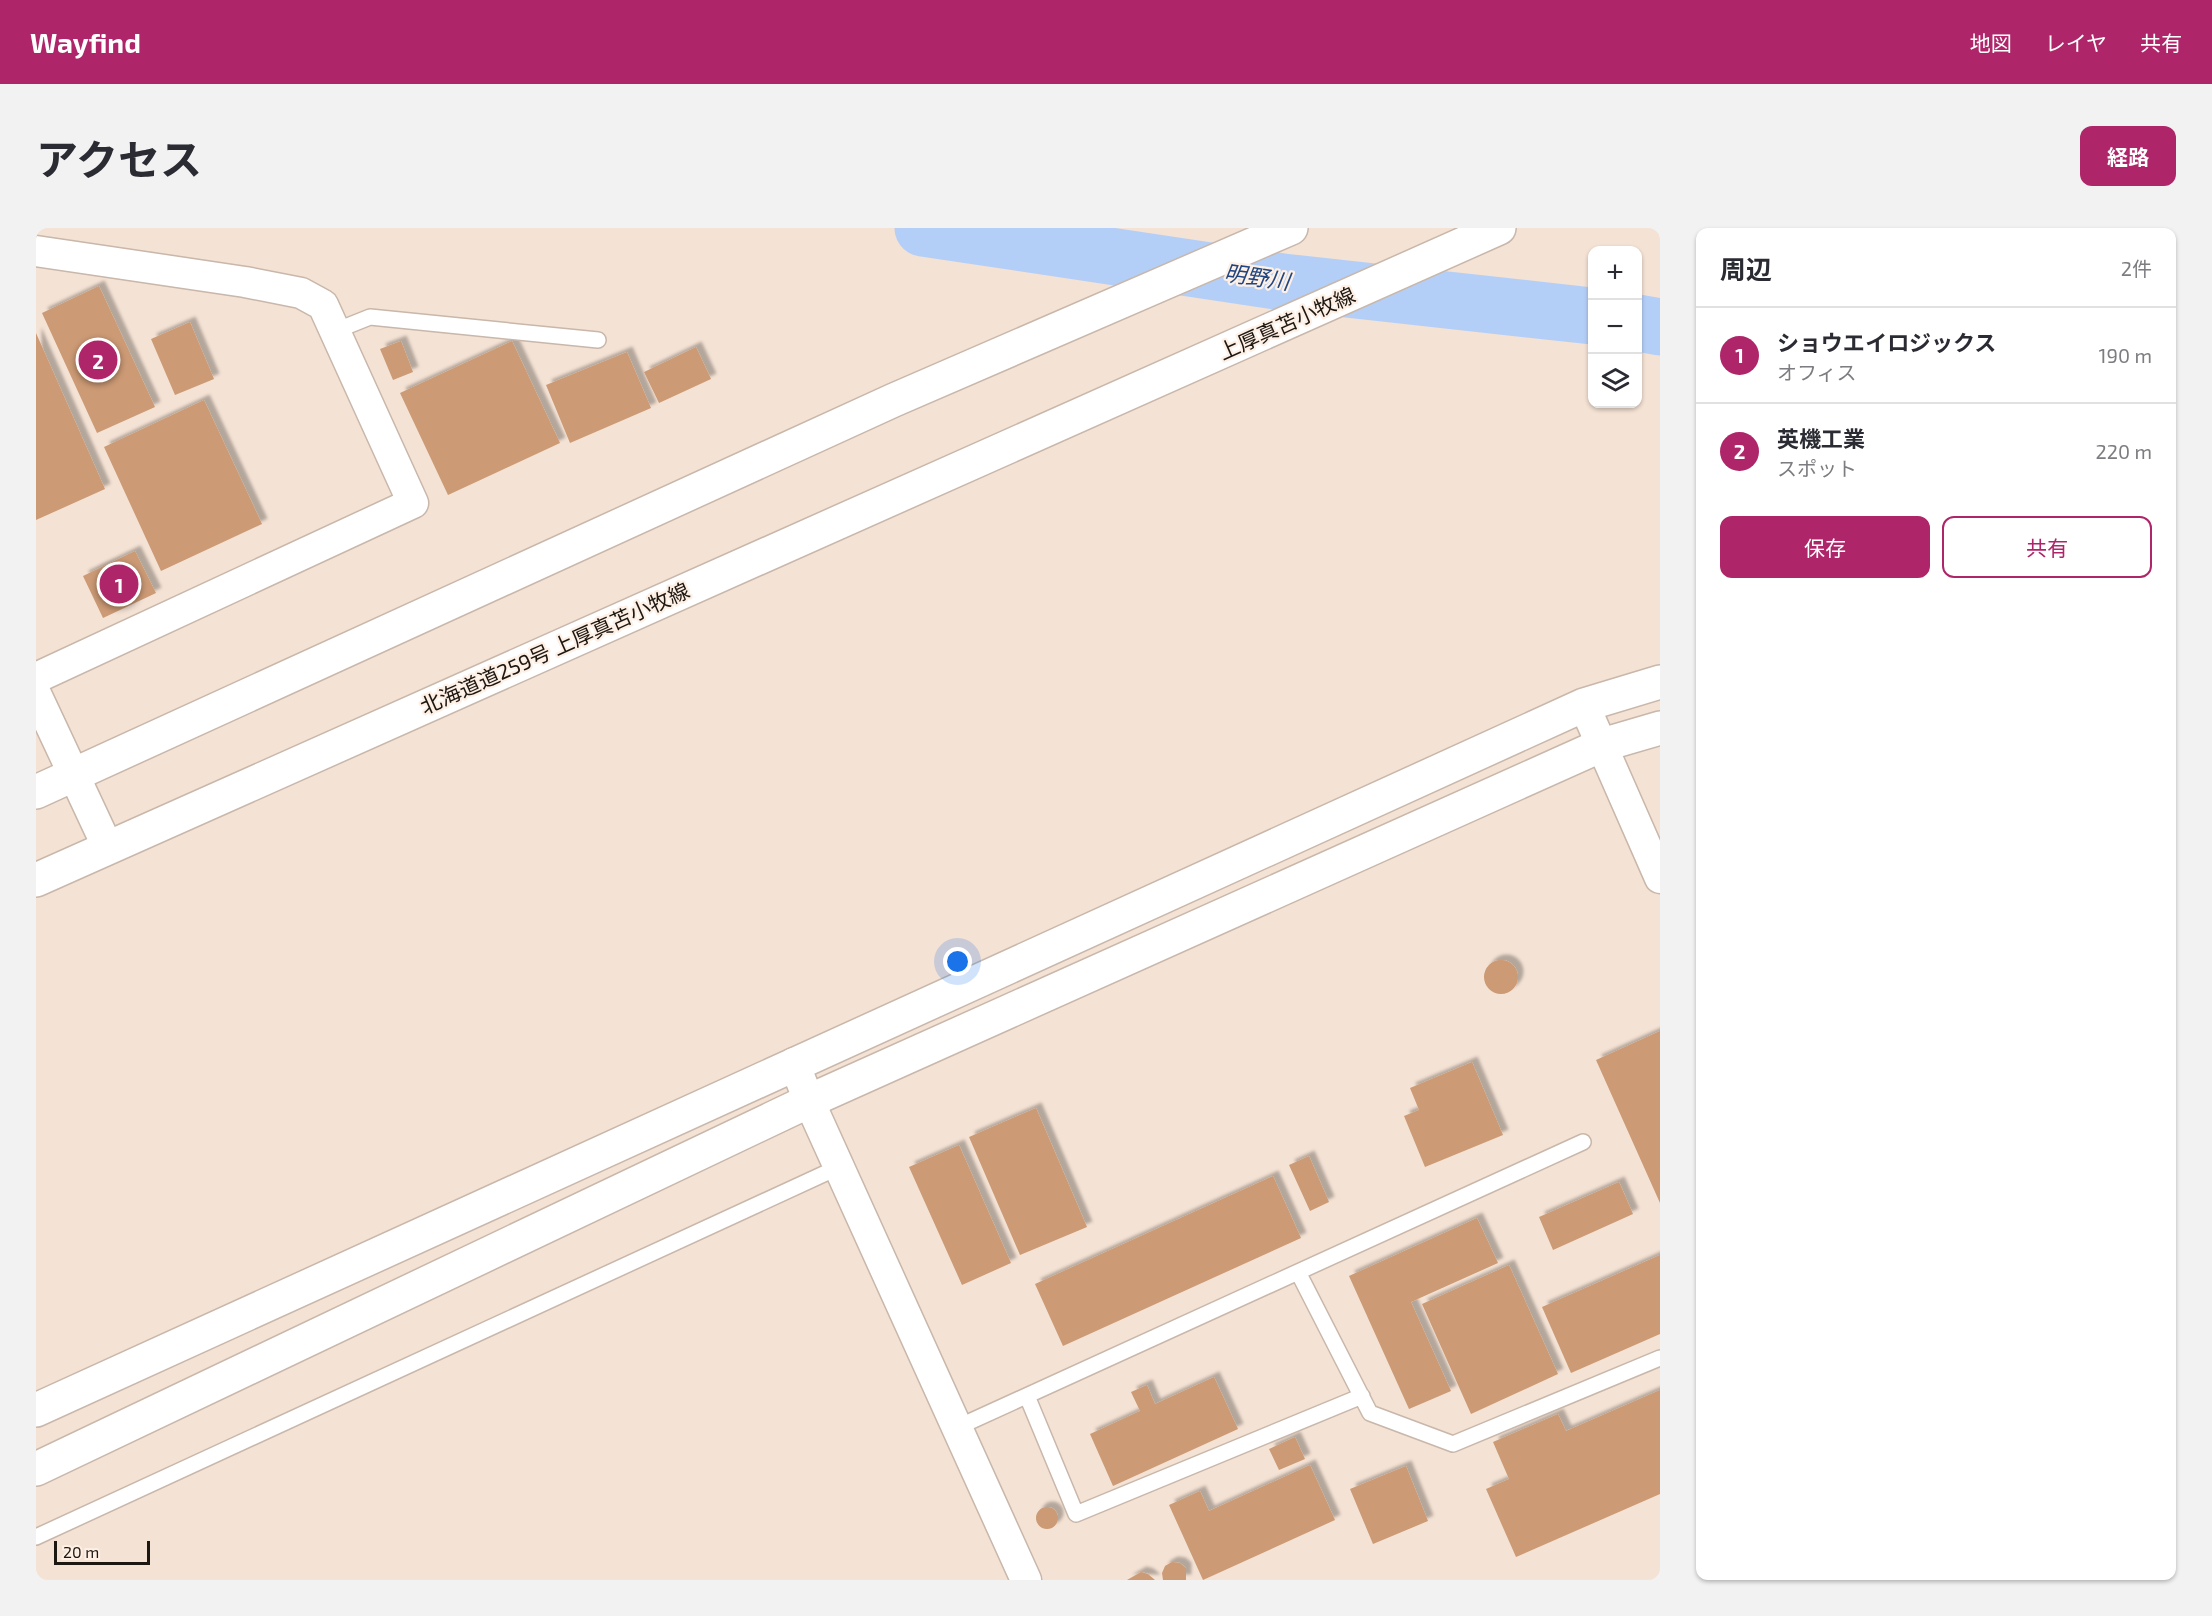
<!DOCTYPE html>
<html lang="ja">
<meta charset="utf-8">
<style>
body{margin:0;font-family:"Exo 2","Noto Sans JP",sans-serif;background:#f2f2f3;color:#2b2b33}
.controls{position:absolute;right:18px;top:18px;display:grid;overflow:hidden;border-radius:12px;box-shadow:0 2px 4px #0004}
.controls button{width:54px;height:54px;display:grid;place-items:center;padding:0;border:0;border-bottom:2px solid #e1e1e2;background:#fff;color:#2b2b33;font:30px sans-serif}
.scale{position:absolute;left:18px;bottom:15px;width:96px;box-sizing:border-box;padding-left:6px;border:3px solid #1d1712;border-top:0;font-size:16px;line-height:21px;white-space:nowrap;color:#1d1712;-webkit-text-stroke:4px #fef0e5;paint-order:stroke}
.you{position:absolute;left:922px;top:734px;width:21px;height:21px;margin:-15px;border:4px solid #fff;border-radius:50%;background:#1a73e8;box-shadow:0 0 0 9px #1a73e833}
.badge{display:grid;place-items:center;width:39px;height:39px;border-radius:50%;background:#ae2669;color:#fff;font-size:20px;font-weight:700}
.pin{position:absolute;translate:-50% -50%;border:3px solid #fff;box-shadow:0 2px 6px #0006}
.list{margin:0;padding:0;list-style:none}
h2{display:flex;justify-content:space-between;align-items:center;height:78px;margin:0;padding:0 24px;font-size:26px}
h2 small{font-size:20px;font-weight:400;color:#7c7c81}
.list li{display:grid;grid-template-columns:39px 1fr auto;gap:18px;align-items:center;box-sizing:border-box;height:96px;padding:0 24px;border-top:2px solid #e1e1e2}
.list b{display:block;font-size:22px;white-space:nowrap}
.list p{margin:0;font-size:20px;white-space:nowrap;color:#7c7c81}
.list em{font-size:20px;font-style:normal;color:#7c7c81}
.actions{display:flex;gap:12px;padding:18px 24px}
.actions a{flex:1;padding:14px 0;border:2px solid #ae2669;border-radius:12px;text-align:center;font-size:21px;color:#ae2669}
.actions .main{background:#ae2669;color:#fff}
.icon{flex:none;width:33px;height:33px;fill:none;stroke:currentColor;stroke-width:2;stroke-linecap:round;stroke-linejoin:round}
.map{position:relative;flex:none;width:1624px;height:1352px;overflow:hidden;border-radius:12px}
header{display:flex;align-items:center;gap:36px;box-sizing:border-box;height:84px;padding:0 30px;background:#ae2669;color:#fff}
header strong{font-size:28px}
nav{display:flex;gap:33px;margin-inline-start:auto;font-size:21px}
.intro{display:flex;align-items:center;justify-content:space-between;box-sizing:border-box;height:144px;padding:0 36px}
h1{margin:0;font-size:42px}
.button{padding:15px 27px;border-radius:12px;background:#ae2669;color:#fff;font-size:21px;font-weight:700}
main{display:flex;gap:36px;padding:0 36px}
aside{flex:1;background:#fff;border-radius:12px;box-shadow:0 2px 4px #0004}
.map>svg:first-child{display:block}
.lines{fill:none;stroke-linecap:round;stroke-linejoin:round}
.river{stroke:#b4cff7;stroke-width:57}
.building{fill:#cc9a74;filter:url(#shadow)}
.lane-casing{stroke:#c8b7aa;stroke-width:18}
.street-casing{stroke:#c8b7aa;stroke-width:33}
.secondary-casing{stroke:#c8b7aa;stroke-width:36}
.lane{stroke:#fff;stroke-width:15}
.street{stroke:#fff;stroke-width:30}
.secondary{stroke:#fff;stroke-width:33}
.labels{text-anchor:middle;stroke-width:4.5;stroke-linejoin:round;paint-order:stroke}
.street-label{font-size:21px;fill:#1d1712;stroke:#fef0e5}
.water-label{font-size:22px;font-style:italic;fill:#204681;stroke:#fef0e5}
</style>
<header>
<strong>Wayfind</strong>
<nav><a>地図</a><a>レイヤ</a><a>共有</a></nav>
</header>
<div class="intro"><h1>アクセス</h1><a class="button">経路</a></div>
<main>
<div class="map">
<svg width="1624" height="1352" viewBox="0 0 1624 1352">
<defs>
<filter id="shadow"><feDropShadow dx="5.5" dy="-5.5" stdDeviation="1.5" flood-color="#0004"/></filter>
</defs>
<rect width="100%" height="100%" fill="#f4e2d4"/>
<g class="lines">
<path class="river" d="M887 0 1247 54 1556 88
M1602 95 1624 99"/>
</g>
<path class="building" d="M63 58 119 179 61 205 6 85Z
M154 94 178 151 139 167 115 111Z
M0 105 69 261 0 292Z
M365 113 377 144 357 152 344 121Z
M476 113 524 215 412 267 364 165Z
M660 119 675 151 623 175 608 144Z
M591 124 615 180 534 215 510 157Z
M168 172 226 296 125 343 68 219Z
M99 323 120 365 67 390 47 348Z
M1448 749a17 17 0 1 1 34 0a17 17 0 1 1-34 0Z
M1624 803V975L1560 832Z
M1436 834 1467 907 1389 939 1368 888 1383 882 1374 860Z
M1000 880 1051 999 984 1027 933 909Z
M923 917 975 1035 926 1057 873 939Z
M1273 928 1293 974 1274 983 1253 937Z
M1237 948 1265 1010 1027 1118 999 1056Z
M1583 954 1597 986 1517 1022 1503 989Z
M1441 990 1462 1035 1375 1074 1415 1163 1373 1181 1313 1048Z
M1624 1027V1106L1535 1145 1506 1079Z
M1473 1037 1522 1146 1435 1186 1386 1076Z
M1178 1149 1202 1201 1077 1258 1054 1206 1104 1183 1095 1164 1111 1157 1119 1176Z
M1624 1162V1266L1480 1329 1450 1261 1473 1251 1457 1214 1522 1186 1530 1203Z
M1259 1209 1269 1231 1243 1242 1233 1221Z
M1274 1237 1299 1292 1167 1352 1133 1277 1164 1263 1173 1283Z
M1370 1238 1392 1293 1337 1316 1314 1261Z
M1000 1290a11 11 0 1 1 22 0a11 11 0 1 1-22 0Z
M1136 1334 1144 1335 1150 1340V1352H1127L1126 1345 1129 1338Z
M1105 1344 1112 1346 1119 1352H1091Z"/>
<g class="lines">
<g class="lane-casing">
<path id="lane" d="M299 103 334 89 562 112
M1262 1044 1334 1185 1417 1216 1624 1130
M991 1168 1040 1286 1326 1168
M920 1200 1547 914
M0 1309 805 938"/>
</g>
<g class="street-casing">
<path id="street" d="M0 23 209 54 265 65 287 77 377 275 0 450
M0 466 72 620
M1548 477 1624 650
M758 835 773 873 990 1352"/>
</g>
<g class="secondary-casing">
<path id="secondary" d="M0 564 858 172 1255 0
M0 652 1463 0
M0 1182 1548 477 1624 454
M0 1241 773 873 1566 517 1624 500"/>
</g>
<use href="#lane" class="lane"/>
<use href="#street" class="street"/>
<use href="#secondary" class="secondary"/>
</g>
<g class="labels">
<g class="street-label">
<text transform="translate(1251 96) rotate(-24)" y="7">上厚真苫小牧線</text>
<text transform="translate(519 421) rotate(-24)" y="7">北海道道259号 上厚真苫小牧線</text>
</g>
<g class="water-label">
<text transform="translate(1221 49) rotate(8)" y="8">明野川</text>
</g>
</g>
</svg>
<div class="controls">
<button>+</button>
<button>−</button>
<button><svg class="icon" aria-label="layers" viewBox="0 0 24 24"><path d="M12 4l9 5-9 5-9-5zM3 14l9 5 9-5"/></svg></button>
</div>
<div class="scale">20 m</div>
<div class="you"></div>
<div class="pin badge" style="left:83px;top:356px">1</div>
<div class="pin badge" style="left:62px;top:132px">2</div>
</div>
<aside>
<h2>周辺<small>2件</small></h2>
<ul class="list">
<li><span class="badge">1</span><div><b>ショウエイロジックス</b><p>オフィス</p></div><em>190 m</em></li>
<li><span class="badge">2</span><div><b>英機工業</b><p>スポット</p></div><em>220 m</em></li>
</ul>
<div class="actions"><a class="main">保存</a><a>共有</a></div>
</aside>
</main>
